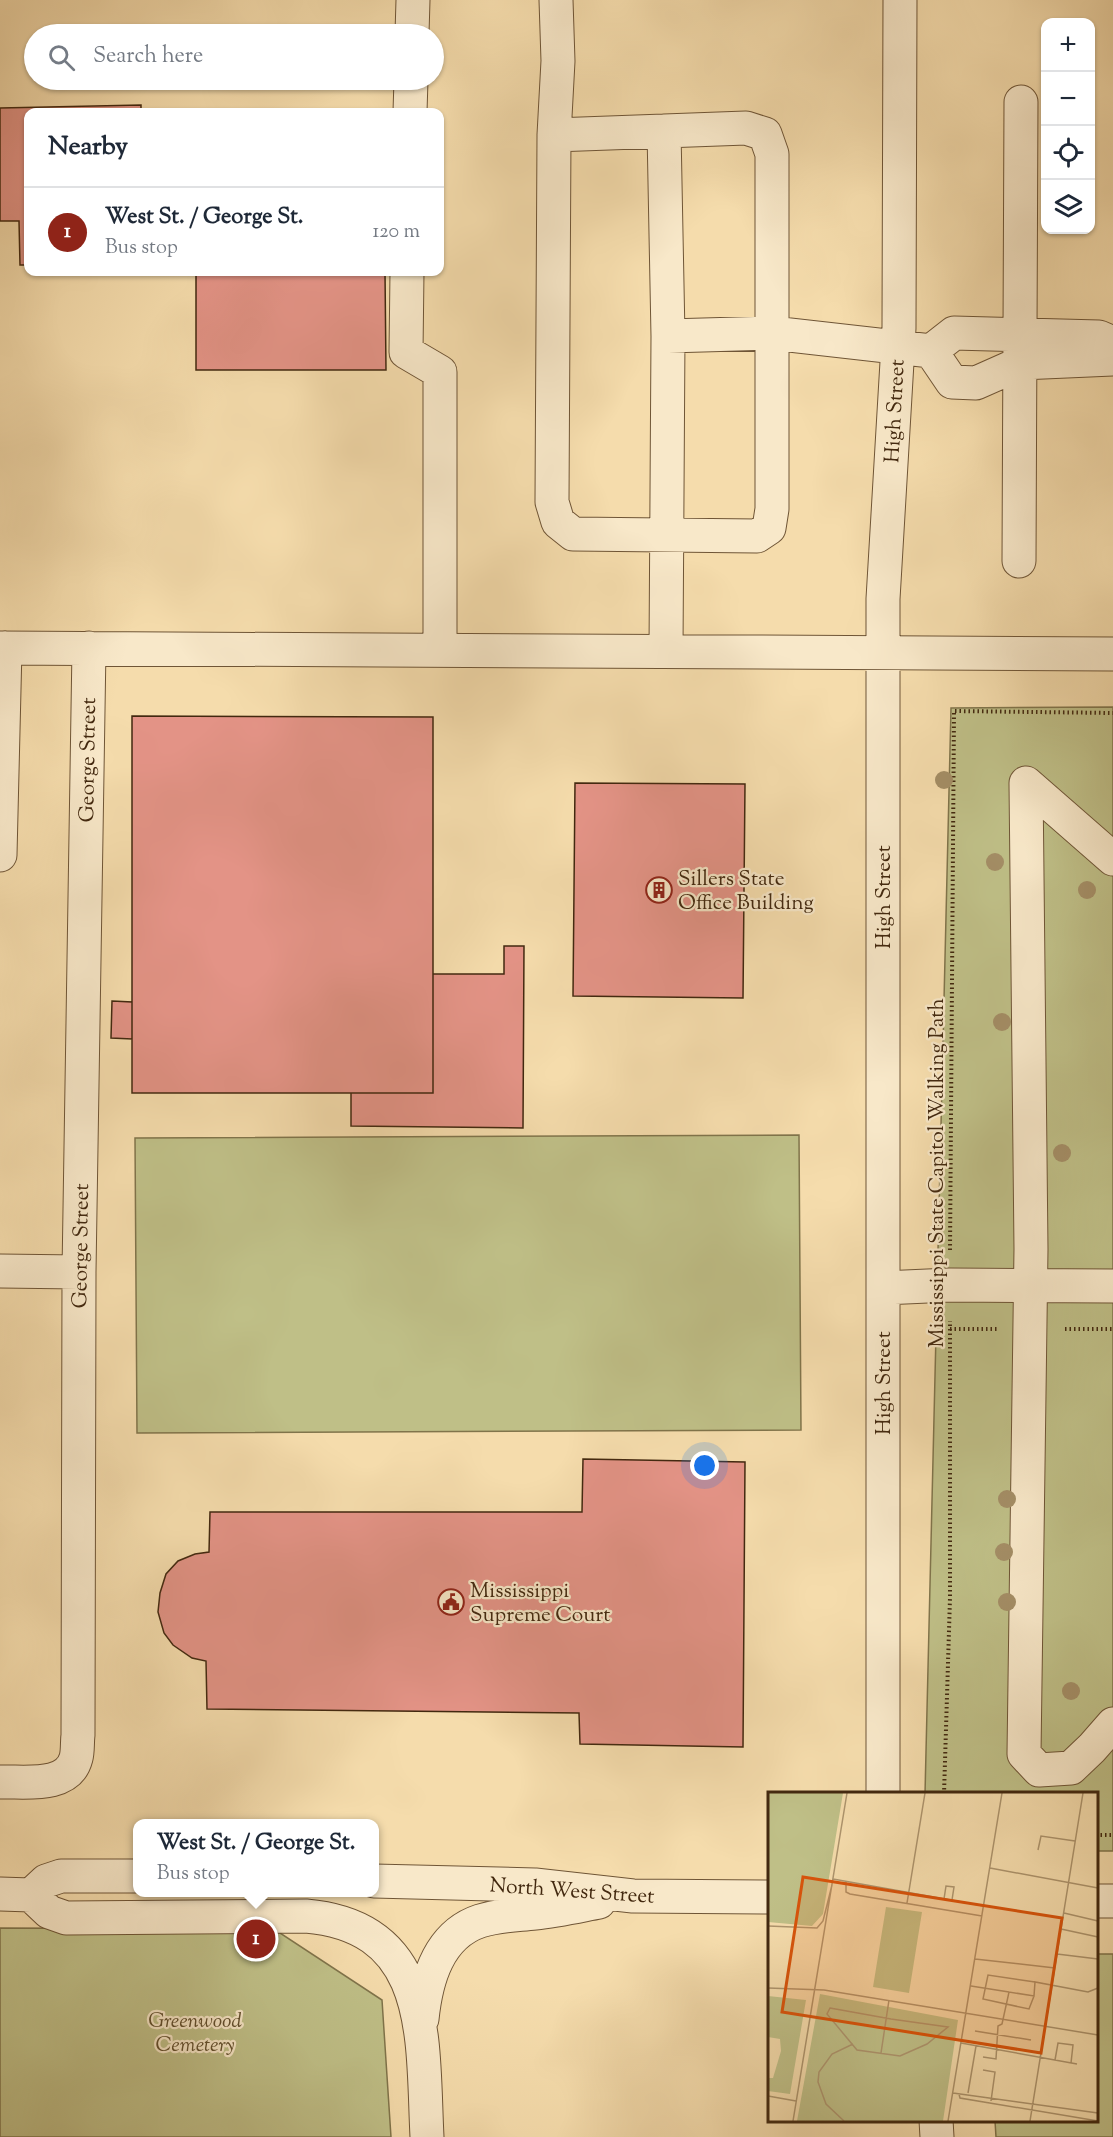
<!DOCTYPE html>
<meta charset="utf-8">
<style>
body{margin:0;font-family:"Sorts Mill Goudy",serif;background:#f2f2f3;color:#1f2937}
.controls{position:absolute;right:18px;top:18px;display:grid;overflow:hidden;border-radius:12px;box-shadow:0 2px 4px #0004}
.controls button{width:54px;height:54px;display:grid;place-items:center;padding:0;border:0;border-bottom:2px solid #e0e1e3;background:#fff;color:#1f2937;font:30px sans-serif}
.you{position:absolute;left:705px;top:1466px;width:21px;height:21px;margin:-15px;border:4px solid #fff;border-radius:50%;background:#1a73e8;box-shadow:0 0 0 9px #1a73e833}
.badge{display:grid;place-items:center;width:39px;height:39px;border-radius:50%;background:#8f2418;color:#fff;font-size:20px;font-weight:700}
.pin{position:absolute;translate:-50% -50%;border:3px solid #fff;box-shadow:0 2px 6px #0006}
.popup{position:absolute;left:133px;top:1819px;width:246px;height:78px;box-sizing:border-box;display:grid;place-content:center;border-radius:12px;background:#fff;filter:drop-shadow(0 2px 4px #0005);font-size:20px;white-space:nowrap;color:#747a83}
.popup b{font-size:22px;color:#1f2937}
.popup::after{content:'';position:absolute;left:50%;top:100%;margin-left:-12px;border:12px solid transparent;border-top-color:#fff}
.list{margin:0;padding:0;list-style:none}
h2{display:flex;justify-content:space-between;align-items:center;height:78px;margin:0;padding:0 24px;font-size:26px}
h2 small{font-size:20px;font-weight:400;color:#747a83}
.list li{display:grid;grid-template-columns:39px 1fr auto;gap:18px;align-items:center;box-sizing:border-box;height:90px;padding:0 24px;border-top:2px solid #e0e1e3}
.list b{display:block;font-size:22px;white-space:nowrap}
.list p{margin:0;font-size:20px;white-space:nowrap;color:#747a83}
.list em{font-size:20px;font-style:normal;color:#747a83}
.icon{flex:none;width:33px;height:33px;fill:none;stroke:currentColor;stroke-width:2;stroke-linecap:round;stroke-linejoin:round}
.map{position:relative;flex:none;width:1113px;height:2137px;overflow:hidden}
.search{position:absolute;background:#fff;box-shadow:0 2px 4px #0004;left:24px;top:24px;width:420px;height:66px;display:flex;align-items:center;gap:15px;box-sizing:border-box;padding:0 21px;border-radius:33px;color:#747a83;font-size:22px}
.panel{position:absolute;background:#fff;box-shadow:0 2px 4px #0004;left:24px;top:108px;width:420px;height:168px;border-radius:12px}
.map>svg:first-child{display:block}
.green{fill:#bfbf87;stroke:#80744b;stroke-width:1.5}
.building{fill:#e39386;stroke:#42280f;stroke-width:1.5}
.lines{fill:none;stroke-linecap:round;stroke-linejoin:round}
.minor-casing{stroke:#6f5536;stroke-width:35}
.path{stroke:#42280f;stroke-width:4;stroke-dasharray:1.5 3;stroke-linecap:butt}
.minor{stroke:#f8e8c9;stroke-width:33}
.tree{fill:#a48e66}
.labels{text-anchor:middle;stroke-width:4.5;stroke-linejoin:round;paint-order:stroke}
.street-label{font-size:21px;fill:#42280f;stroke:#f8e8c9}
.poi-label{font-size:21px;fill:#42280f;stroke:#f8e8c9;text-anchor:start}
.park-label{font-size:21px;font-style:italic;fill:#614e2d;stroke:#f8e8c9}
.inset-road{fill:none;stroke:#ad946d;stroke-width:1.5}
.view{fill:#d7540c;fill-opacity:0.15;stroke:#d7540c;stroke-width:3}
.inset-edge{fill:none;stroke:#42280f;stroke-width:3}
</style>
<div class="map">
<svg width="1113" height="2137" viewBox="0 0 1113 2137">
<rect width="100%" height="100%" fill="#f5dcac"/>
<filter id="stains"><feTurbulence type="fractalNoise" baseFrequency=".00333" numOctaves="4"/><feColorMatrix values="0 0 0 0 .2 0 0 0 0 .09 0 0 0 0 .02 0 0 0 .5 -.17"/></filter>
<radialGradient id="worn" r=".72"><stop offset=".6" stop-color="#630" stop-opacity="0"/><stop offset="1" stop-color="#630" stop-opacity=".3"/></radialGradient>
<path class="green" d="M1113 707V1851H1097L1096 1794H925L951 708Z
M799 1135 801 1430 137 1433 135 1138Z
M0 1928 274 1929 382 2000 391 2137H0Z
M1097 1954H1113V2137H996L995 2121 1096 2120Z"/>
<path class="building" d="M141 105V112H28V265H20L19 221H0V108Z
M196 272H385L386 370H196Z
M132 716 433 717V1093H132Z
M575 783 745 784 743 998 573 996Z
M504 946H524L523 1128 351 1126V1093H433V974H504Z
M112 1001 132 1002V1039L111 1038Z
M583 1459 745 1462 743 1747 580 1744 579 1713 207 1709 206 1661 192 1658 173 1645 164 1633 158 1612 160 1593 166 1574 178 1561 195 1554 209 1552 210 1512H582Z"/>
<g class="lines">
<g class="minor-casing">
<path id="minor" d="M556 0 558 61 554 135 664 131 668 336 772 333 931 351 954 333 1099 337 1113 343
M412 34 413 0
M410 112 411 80
M554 135 552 502 558 522 573 534 757 536 769 528 772 509V154L765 134 746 128 664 131
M407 272 406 352 440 372V650
M931 351 952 382 976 383 1021 363 1113 359
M1019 561 1021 102
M0 648 1113 654
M666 651 668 336
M0 855 5 648
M1113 859 1026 783 1031 1249 1024 1754 1039 1770 1071 1768 1092 1748 1113 1724
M0 1271 79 1272
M883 1288 950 1285 1113 1286
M0 1782C24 1781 68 1789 76 1758 78 1751 77 1742 78 1735L79 1272 89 648
M883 1794V599L899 328 900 0
M374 1881 535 1885 633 1896 770 1897
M0 1894 31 1895 49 1912 66 1918 306 1916C433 1927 422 2040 427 2137
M31 1895 46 1881 61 1876H138
M1096 1901H1113
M422 2019C426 1980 438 1935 480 1921 498 1915 516 1915 535 1913 556 1911 578 1906 599 1902
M936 2120 937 2137"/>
</g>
<path class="path" d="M950 1250 954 711 1113 713
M950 1329H997
M1065 1329H1113
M944 1794 950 1598V1321
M1096 1835H1113"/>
<use href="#minor" class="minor"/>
</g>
<g class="tree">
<circle cx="944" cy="780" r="9"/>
<circle cx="995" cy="862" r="9"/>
<circle cx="1087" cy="890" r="9"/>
<circle cx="1002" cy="1022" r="9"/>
<circle cx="1062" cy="1153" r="9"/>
<circle cx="1007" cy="1499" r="9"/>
<circle cx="1004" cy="1552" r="9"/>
<circle cx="1007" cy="1602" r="9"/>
<circle cx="1071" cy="1691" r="9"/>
</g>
<defs>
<g id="building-ring" transform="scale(1.35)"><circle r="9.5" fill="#f8e8c9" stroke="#8f2418" stroke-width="1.5"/><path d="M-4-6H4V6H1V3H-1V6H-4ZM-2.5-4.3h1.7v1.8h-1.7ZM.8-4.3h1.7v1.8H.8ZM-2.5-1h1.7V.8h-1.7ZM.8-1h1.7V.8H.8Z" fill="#8f2418"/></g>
<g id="civic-ring" transform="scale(1.35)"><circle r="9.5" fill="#f8e8c9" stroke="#8f2418" stroke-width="1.5"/><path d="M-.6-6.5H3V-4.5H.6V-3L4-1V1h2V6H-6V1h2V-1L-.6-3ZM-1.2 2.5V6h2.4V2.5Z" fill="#8f2418"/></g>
</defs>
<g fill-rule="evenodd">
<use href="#building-ring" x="659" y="890"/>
<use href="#civic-ring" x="451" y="1602"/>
</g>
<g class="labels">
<g class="street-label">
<text transform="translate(894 411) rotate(-87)" y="7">High Street</text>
<text transform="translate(87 760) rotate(-89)" y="7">George Street</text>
<text transform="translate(883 897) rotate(-90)" y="7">High Street</text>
<text transform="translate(936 1173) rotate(-90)" y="7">Mississippi State Capitol Walking Path</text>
<text transform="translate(80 1246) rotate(-89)" y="7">George Street</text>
<text transform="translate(883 1383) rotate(-90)" y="7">High Street</text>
<text transform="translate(572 1890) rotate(4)" y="7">North West Street</text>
</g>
<g class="poi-label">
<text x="678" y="885">Sillers State<tspan x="678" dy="24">Office Building</tspan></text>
<text x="470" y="1597">Mississippi<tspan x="470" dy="24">Supreme Court</tspan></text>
</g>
<g class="park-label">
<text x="195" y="2027">Greenwood<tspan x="195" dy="24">Cemetery</tspan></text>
</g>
</g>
<g transform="translate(768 1792)">
<rect width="330" height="330" fill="#f5dcac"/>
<path d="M0 1H75L55 122 44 134 0 130ZM118 115 154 120 141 201 105 195ZM52 202 190 228 175 329H29ZM0 204 38 208 22 302 0 299V286H5L13 259 12 247 0 245Z" fill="#bfbf87"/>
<path class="inset-road" d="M270 58 273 44 307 49M222 76 330 96M65 87 216 114M78 89V100L82 102 214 124M176 107 178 94 186 95 184 108M139 111 157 1M296 121 330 129M0 134 49 136 55 129 64 93M293 137 330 145M289 162 330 167M207 167 287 176M203 194 241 200M0 196 56 198 330 243M266 204 261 217 215 207 220 183 267 190M62 216 123 227 180 235 159 252 132 264 89 258 59 222ZM207 239 263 248M193 251 309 272M113 261 121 208M215 265 228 267 230 234 234 232 241 200 266 204 267 190 320 200 330 196M287 268 290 251 305 253 303 271M215 278 227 280 223 309M185 301 330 321M200 301 208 254M191 302 192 306 330 329M0 304 28 309M25 329 79 1M76 329 58 312 50 290 51 280 64 262 85 252M180 329 234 1M262 329 315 1"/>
<path class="view" d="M35 85 294 126 273 261 14 220Z"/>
<rect width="330" height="330" class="inset-edge"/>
</g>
<rect width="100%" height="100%" filter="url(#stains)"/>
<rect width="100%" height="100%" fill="url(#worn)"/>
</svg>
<div class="controls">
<button>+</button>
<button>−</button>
<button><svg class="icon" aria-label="locate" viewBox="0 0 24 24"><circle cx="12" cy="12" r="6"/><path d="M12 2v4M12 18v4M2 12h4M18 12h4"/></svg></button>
<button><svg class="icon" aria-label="layers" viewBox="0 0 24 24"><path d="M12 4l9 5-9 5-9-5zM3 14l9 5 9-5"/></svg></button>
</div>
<div class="you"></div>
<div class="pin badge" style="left:256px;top:1939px">1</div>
<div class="popup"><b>West St. / George St.</b>Bus stop</div>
<div class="search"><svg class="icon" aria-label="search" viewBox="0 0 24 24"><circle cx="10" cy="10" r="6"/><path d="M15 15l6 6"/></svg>Search here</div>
<section class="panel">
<h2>Nearby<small></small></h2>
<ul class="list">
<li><span class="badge">1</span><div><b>West St. / George St.</b><p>Bus stop</p></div><em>120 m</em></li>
</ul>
</section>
</div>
